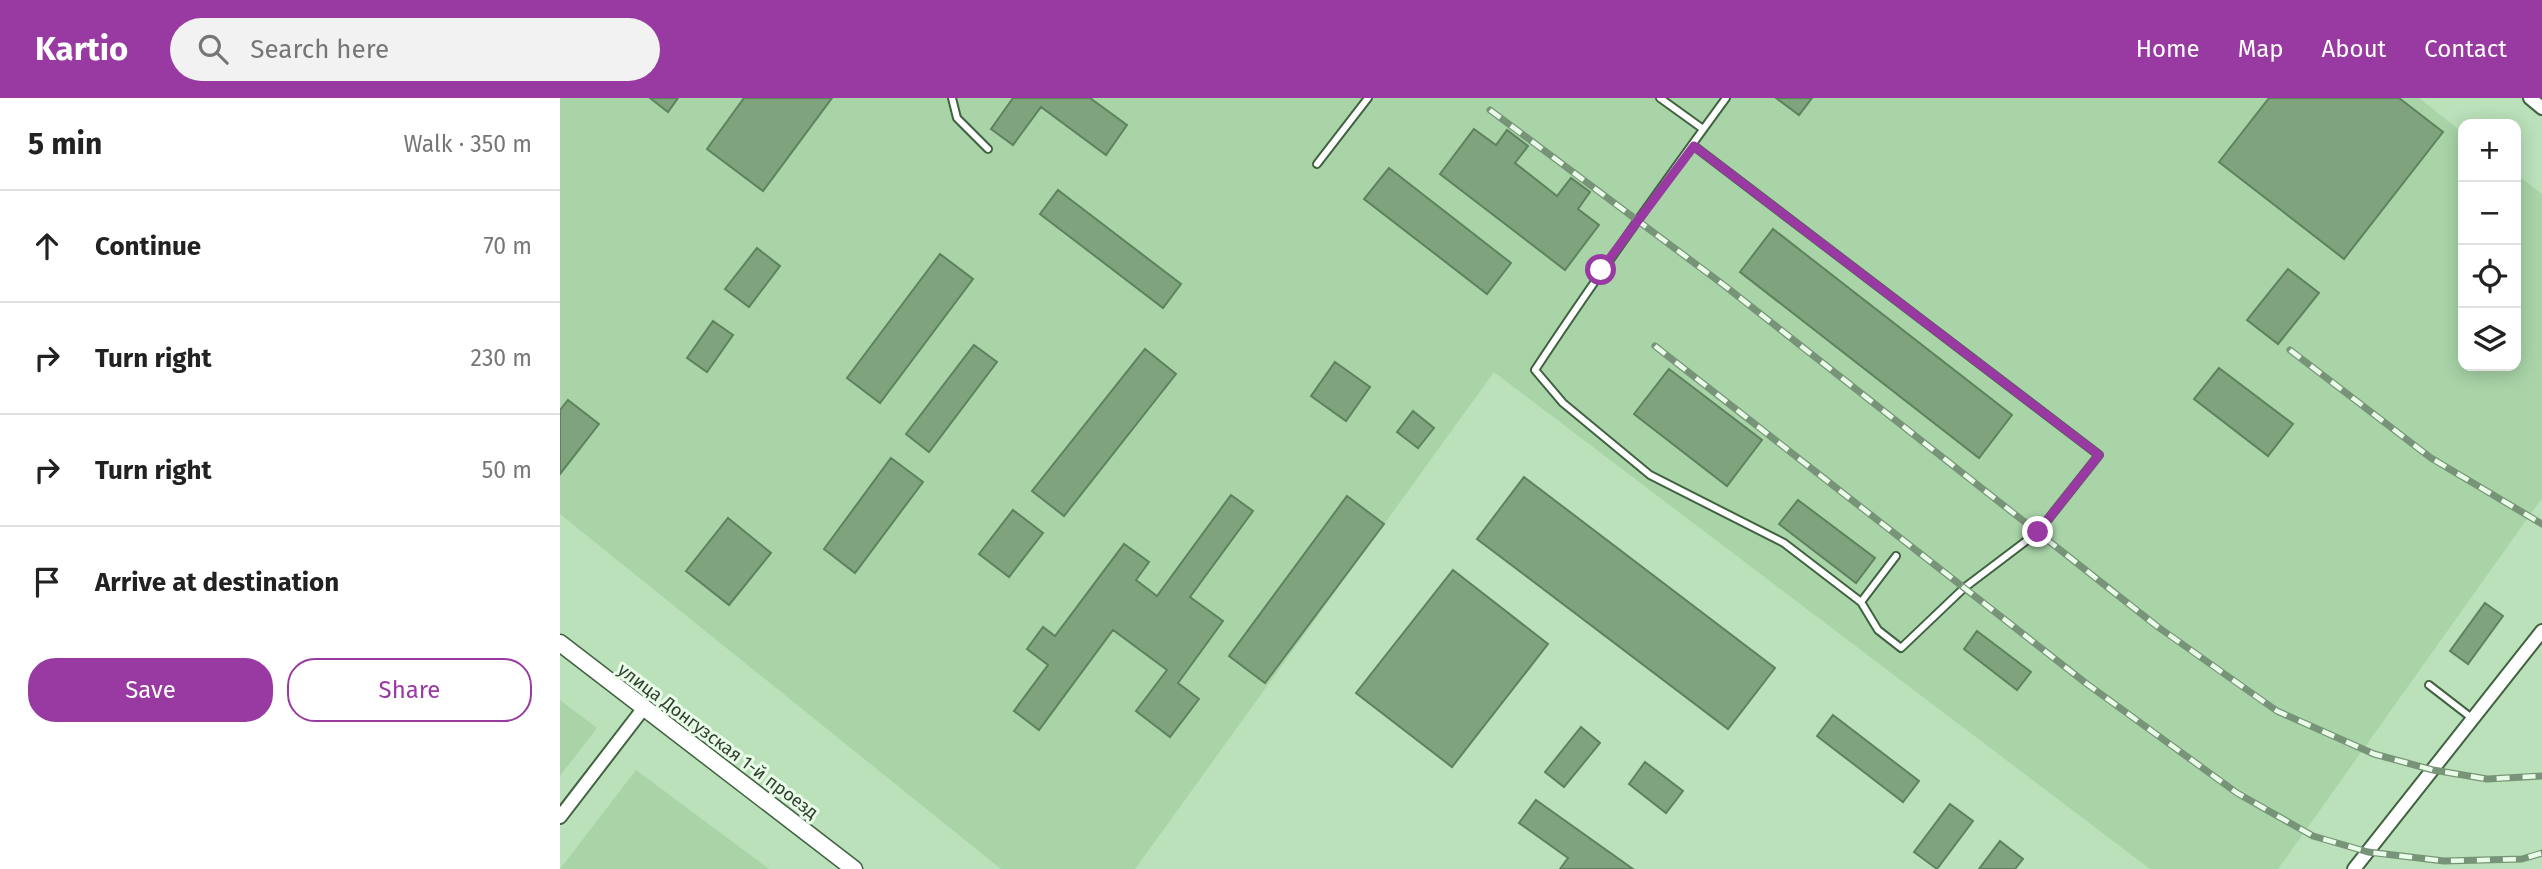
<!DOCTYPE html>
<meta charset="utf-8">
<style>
body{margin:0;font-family:"Fira Sans",sans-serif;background:#f2f2f2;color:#222}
.controls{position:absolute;right:21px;top:21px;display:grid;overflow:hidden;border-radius:14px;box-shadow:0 4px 18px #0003}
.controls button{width:63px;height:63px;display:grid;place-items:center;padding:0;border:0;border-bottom:2px solid #e0e0e0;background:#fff;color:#222;font:35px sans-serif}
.stop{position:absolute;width:21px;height:21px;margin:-16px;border:5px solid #993aa2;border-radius:50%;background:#fff}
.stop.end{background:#993aa2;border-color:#fff;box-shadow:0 2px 7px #0008}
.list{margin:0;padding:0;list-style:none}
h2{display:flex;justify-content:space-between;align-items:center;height:91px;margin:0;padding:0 28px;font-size:30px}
h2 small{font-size:23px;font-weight:400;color:#767676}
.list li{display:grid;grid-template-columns:46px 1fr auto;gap:21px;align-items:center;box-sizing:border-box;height:112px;padding:0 28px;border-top:2px solid #e0e0e0}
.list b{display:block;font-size:26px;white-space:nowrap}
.list em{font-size:23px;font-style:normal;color:#767676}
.actions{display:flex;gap:14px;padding:21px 28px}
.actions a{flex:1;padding:16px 0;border:2px solid #993aa2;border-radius:28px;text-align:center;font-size:24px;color:#993aa2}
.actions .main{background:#993aa2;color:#fff}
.icon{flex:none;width:38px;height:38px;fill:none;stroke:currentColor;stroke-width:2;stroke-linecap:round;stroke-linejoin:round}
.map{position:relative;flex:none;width:1982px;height:771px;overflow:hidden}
header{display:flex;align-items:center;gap:42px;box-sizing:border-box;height:98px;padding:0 35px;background:#993aa2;color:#fff}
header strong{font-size:33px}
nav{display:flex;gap:38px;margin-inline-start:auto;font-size:24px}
.search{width:490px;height:63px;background:#f2f2f2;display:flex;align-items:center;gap:18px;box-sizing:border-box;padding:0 24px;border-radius:38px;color:#767676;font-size:26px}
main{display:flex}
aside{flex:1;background:#fff}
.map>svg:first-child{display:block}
.built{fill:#a8d4a8}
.building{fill:#7ea37d;stroke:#5e825e;stroke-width:2}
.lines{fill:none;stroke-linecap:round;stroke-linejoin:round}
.service-casing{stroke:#406240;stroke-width:10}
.minor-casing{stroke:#406240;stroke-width:16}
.tertiary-casing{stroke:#406240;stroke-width:19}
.service{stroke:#fff;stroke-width:6}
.minor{stroke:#fff;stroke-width:12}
.tertiary{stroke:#fff;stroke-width:16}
.rail-casing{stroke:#789478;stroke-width:7}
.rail{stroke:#e9fce8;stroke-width:4.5;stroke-dasharray:13;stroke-linecap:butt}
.route{stroke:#993aa2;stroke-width:9}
.labels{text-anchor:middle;stroke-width:6;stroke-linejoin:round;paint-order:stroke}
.street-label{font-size:18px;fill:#314131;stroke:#e9fce8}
</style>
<header>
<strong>Kartio</strong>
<div class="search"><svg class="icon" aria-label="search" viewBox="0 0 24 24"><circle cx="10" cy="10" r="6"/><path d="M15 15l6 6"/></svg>Search here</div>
<nav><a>Home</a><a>Map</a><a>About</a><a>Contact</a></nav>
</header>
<main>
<aside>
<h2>5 min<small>Walk · 350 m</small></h2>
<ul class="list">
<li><svg class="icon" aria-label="ahead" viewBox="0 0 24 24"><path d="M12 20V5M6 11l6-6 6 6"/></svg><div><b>Continue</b></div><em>70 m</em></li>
<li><svg class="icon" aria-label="right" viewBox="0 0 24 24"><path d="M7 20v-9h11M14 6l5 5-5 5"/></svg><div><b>Turn right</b></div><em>230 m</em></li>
<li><svg class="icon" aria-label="right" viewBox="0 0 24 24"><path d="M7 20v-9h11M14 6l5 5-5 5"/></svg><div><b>Turn right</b></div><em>50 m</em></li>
<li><svg class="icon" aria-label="arrive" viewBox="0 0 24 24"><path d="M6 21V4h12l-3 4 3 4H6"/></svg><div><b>Arrive at destination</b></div></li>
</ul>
<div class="actions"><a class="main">Save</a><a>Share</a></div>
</aside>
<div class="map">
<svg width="1982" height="771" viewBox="0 0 1982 771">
<rect width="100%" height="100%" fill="#bae1b9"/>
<path class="built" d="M0 0H1859L1903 35V268H1956V76L1982 96V400L1718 771H1590L934 274 575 771H441L0 416Z
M0 602 37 630 0 678Z
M76 672 209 771H0Z"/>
<path class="building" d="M90 0H118L108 14Z
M184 0H272L203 93 147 51Z
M453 0H530L567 27 546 57 481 9 453 47 431 31Z
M1216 0H1252L1239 17Z
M1709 0H1839L1883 34 1784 161 1659 64Z
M914 31 936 47 947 32 968 48 955 65 997 98 1011 80 1030 94 1018 111 1039 127 1005 172 880 76Z
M829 70 951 165 927 196 804 101Z
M498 92 621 186 603 210 480 116Z
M1213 131 1452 317 1419 360 1180 174Z
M197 150 220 168 189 209 165 191Z
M380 156 413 181 320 305 287 280Z
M1728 171 1759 195 1718 246 1687 222Z
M153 223 173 237 147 274 127 260Z
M414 247 437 264 369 354 346 336Z
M585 251 616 276 504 418 472 393Z
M775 264 810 289 786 323 751 298Z
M1659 270 1733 326 1708 358 1634 301Z
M1109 271 1202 342 1167 388 1074 316Z
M8 302 39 326 0 376V312Z
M853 313 874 330 858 350 837 334Z
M331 360 363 384 295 475 264 451Z
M964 379 1215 570 1168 631 917 441Z
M671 397 693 413 630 499 663 523 618 585 639 601 610 639 576 613 607 572 553 532 479 632 454 613 488 567 467 551 483 529 495 538 564 446 589 464 576 482 597 498Z
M787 398 824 426 705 585 669 558Z
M1238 402 1315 460 1296 485 1219 426Z
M453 412 483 435 449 479 419 456Z
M168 420 211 455 169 507 126 473Z
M893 472 988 546 892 669 796 595Z
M1925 505 1943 518 1908 566 1890 553Z
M1417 533 1471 574 1457 592 1404 551Z
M1273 617 1359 683 1343 704 1257 638Z
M1021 629 1040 645 1004 689 985 674Z
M1085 664 1123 693 1106 715 1069 686Z
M976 702 1073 771H1000L1008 760 959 725Z
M1390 706 1413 723 1377 771 1354 754Z
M1440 743 1463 761 1455 771H1419Z"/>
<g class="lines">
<g class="service-casing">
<path id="service" d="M392 0 397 20 428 51
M1100 0 1143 31
M1166 0C1101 89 1036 179 975 272L1003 305 1090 377 1224 445 1301 504 1336 458
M1134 48 1539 357 1478 434 1404 490 1341 550 1318 532 1301 504
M757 66 808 0
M1869 587 1913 621"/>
</g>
<g class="minor-casing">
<path id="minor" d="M1970 0 1982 10
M0 719 83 611
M1794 771 1982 533"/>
</g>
<g class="tertiary-casing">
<path id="tertiary" d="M0 545 294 771"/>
</g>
<use href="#service" class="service"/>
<use href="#minor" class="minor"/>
<use href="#tertiary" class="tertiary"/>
<g class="rail-casing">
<path id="rail" d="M930 12 1165 188 1598 529 1717 613 1814 656 1873 672 1927 681 1982 678
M1095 248 1527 586 1677 695 1753 738 1808 754 1884 763 1962 761 1982 755
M1730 252 1871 360 1982 426"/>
</g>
<use href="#rail" class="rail"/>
</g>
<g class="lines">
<path class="route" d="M1041 172 1134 48 1539 357 1478 434"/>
</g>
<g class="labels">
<g class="street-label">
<text transform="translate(158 643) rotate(37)" y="6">улица Донгузская 1-й проезд</text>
</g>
</g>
</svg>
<div class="controls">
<button>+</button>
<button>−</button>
<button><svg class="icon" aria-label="locate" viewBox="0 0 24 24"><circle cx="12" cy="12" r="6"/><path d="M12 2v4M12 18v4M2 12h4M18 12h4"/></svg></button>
<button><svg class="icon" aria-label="layers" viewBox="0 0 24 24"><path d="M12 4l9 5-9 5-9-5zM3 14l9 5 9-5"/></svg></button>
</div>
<div class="stop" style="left:1041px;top:172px"></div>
<div class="stop end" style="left:1478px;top:434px"></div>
</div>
</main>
